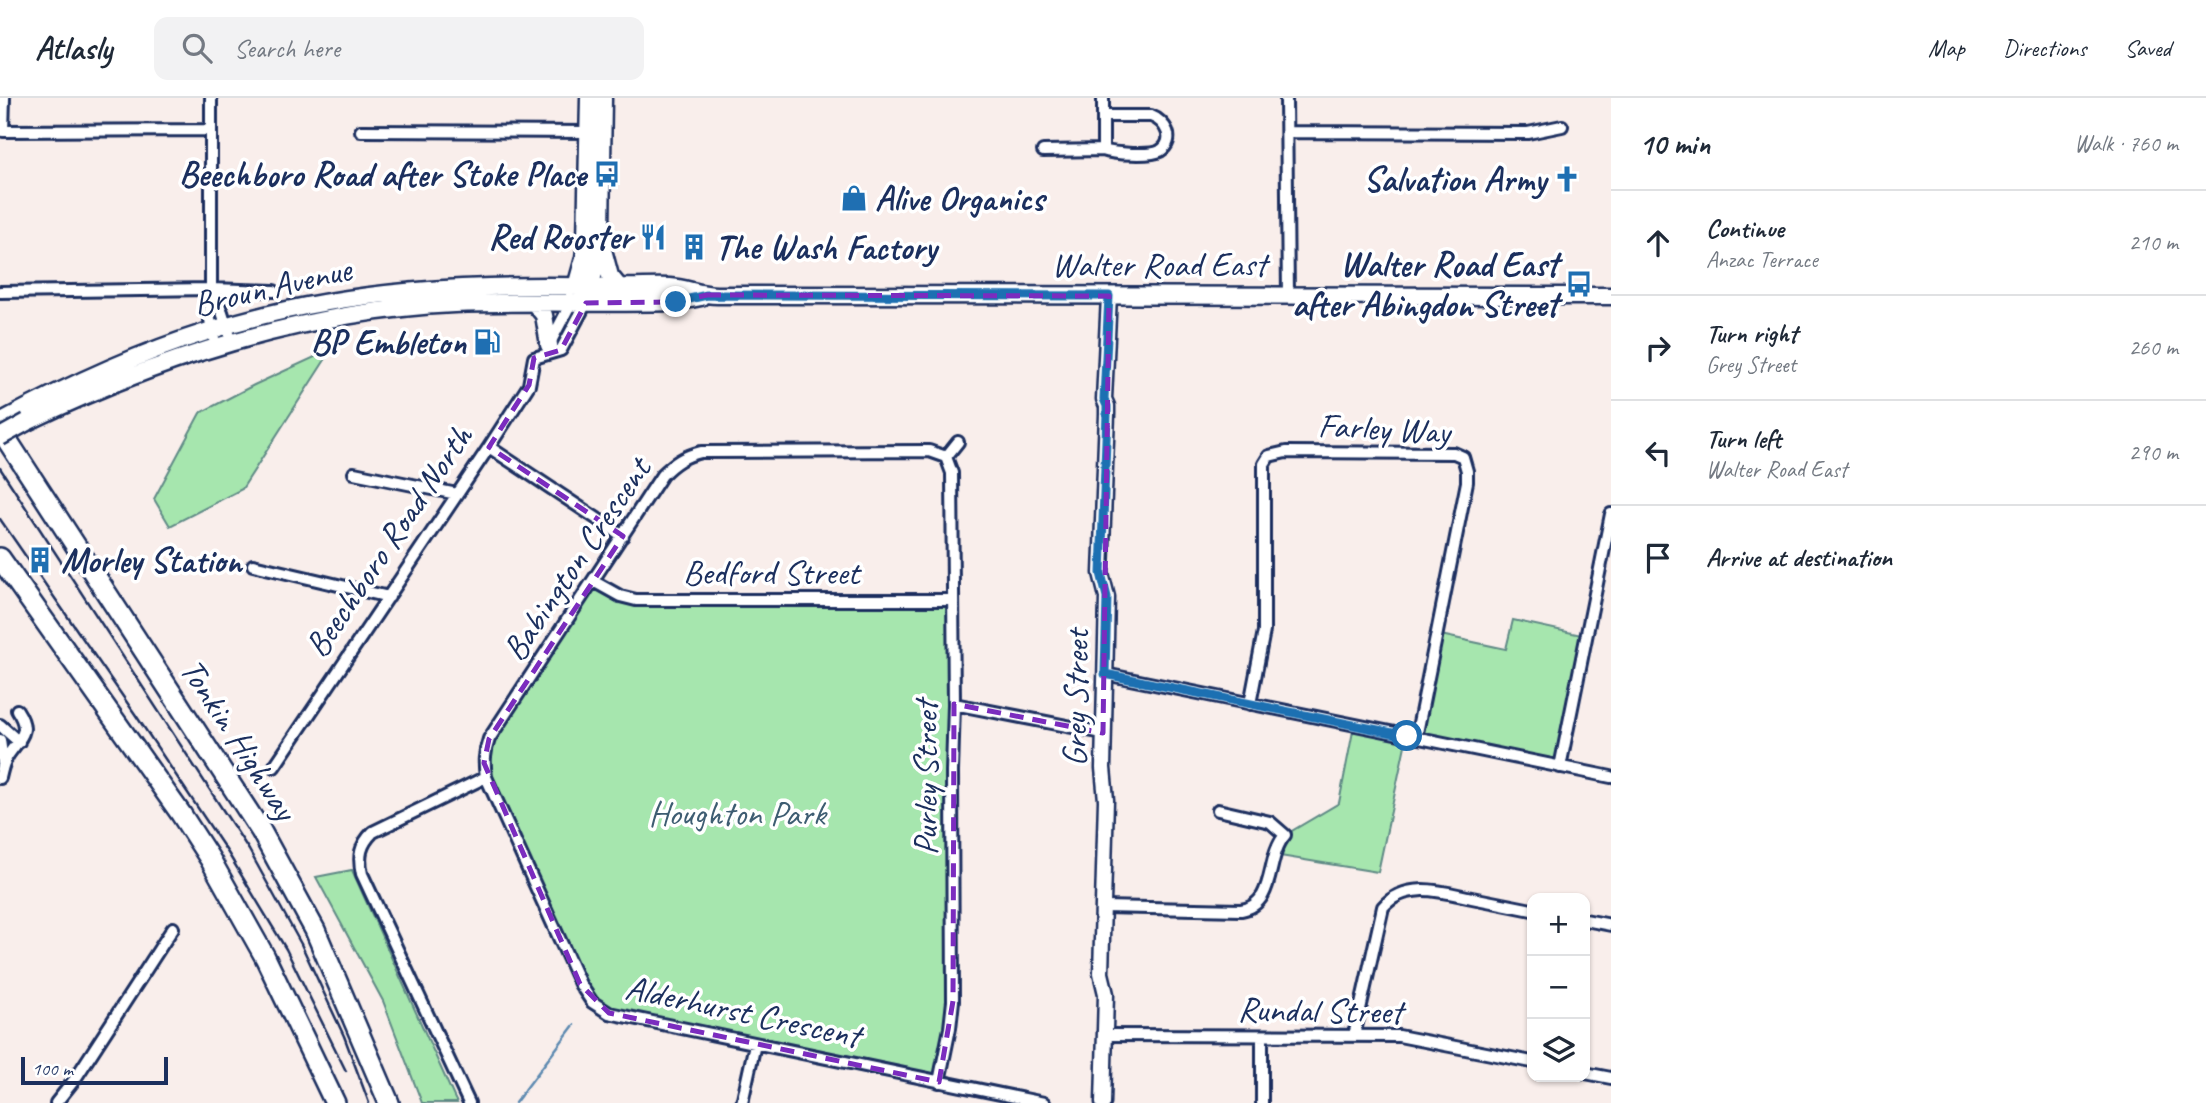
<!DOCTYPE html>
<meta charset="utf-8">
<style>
body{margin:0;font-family:Caveat,sans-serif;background:#f2f2f3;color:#1f2937}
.controls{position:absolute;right:21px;bottom:21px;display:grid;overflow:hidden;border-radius:14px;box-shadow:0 2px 5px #0004}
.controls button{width:63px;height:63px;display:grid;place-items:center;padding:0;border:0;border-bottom:2px solid #e0e1e3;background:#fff;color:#1f2937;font:35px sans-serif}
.scale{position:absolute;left:21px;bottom:18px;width:147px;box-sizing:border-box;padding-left:7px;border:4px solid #1b2f5e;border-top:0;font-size:19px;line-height:24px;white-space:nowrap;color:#1b2f5e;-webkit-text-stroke:5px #fff;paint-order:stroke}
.stop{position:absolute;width:21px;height:21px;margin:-16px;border:5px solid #1f6fb2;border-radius:50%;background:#fff}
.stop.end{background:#1f6fb2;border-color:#fff;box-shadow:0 2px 7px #0008}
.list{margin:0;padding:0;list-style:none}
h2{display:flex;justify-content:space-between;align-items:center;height:91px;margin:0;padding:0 28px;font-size:30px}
h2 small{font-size:23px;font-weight:400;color:#747a83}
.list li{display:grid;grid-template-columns:46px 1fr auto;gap:21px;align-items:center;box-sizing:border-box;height:105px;padding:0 28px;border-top:2px solid #e0e1e3}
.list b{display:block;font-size:26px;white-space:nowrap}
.list p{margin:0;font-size:23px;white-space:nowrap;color:#747a83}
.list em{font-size:23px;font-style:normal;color:#747a83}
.icon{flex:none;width:38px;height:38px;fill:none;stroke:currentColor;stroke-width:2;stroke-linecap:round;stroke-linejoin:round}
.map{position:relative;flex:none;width:1611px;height:1005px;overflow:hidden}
header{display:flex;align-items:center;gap:42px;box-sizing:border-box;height:98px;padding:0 35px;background:#fff;border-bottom:2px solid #e0e1e3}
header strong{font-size:33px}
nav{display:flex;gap:38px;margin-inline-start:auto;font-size:24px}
.search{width:490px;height:63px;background:#f2f2f3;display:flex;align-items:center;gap:18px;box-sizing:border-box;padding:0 24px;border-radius:14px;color:#747a83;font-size:26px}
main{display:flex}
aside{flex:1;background:#fff}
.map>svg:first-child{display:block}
.green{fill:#a6e6ae;stroke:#608a86;stroke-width:2}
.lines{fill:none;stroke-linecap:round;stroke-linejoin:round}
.stream{stroke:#5c89b0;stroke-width:2.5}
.street-casing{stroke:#1b2f5e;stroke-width:16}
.secondary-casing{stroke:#1b2f5e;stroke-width:19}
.primary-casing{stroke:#1b2f5e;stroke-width:21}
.highway-casing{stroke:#1b2f5e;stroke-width:24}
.street{stroke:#fff;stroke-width:10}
.secondary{stroke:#fff;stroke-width:14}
.primary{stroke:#fff;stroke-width:16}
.highway{stroke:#fff;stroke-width:19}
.rail{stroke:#1b2f5e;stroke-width:2.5}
.primary-bridge-casing{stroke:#1b2f5e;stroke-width:21;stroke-linecap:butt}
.primary-bridge{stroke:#fff;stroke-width:16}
.route{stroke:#1f6fb2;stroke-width:9}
.marked{fill:none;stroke:#7b2cbf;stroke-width:5;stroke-dasharray:14 9;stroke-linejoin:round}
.labels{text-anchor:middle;stroke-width:7;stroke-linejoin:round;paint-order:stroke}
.poi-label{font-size:35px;font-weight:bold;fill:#1b2f5e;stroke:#fff;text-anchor:end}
.street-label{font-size:35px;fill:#1b2f5e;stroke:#fff}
.park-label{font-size:35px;fill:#3e5d72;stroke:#fff}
</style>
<header>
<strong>Atlasly</strong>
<div class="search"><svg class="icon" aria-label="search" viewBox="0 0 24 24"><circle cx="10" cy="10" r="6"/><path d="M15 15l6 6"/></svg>Search here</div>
<nav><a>Map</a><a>Directions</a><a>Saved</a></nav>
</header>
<main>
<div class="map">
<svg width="1611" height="1005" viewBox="0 0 1611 1005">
<rect width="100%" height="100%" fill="#f9eeeb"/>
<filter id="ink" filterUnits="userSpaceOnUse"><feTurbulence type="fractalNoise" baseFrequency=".0143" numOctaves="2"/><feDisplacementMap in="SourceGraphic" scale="14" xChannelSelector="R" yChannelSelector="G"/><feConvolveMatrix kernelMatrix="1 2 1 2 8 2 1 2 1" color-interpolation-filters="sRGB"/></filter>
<g filter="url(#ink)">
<path class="green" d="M332 251 242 391 170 428 154 401 200 315 254 287Z
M593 483 621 498 952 502 953 903 939 984 609 915 592 904 484 665 485 652Z
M1513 522 1586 538 1560 669 1416 640 1436 536 1506 551Z
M1354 628 1407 638 1378 774 1274 757 1285 737 1339 705Z
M352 772 454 999 457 1005H422L383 903 316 779Z"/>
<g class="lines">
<path class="stream" d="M515 1005 574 927"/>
<g class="street-casing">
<path id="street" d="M4 0 3 33 211 32
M211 0V191L209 217 216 250
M1103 0V52C1113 56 1151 58 1160 53 1177 42 1165 23 1151 18H1103
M1286 0 1288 198
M361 33 592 34
M1288 34 1528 35 1562 28
M1043 53 1103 52
M0 194 211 191 274 193
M213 194 222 214 232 245
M549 247 571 205
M489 349 623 438
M946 359 958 344
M354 375 457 396
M253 467 389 499
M593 483 620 498 636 502H952
M1105 576 1611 679
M954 606 1103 635
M1250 606 1264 533V366L1269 358 1286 354 1454 355 1463 359 1467 373V384L1416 640
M0 627 19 644
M0 642 3 665
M274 669 489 349 529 287 534 260 561 252 586 205
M1560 669 1611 416
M0 680C2 671 4 661 11 653 23 637 30 632 17 612
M1103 809 1241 812C1277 806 1265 759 1285 737L1270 724 1218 712
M1585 822 1611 827
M1105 937 1399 938 1532 964
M1354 938 1383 809C1406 782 1443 794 1472 800 1492 804 1512 808 1532 812
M1262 939V1005
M1585 975 1611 980
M939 984 950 930 953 903 952 674 954 606 952 375 946 359 929 353 701 354C684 358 674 365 662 377L489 641C484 655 484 665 486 679L580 886 592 904 609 915C754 946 899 976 1044 1005
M56 1005 75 981 173 830
M469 1005 362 776C358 758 360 747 373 734L486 679
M742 1005 755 946"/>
</g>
<g class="secondary-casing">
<path id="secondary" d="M1103 1005 1106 896 1101 875 1106 702 1103 670 1107 499 1101 475 1107 316V308L1104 301 1109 198"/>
</g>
<g class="primary-casing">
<path id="primary" d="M602 148 610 178 620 190
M574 196 584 160 586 143 589 0
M588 196 595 171 601 132 603 0
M534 205 544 217 549 247
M0 324C67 288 136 256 209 233 340 190 480 185 617 189 635 190 653 188 670 189 686 190 701 197 717 197L1611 198
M27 324C160 260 306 213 454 206 528 203 602 206 676 204L701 199"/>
</g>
<g class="highway-casing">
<path id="highway" d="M0 331 261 733 315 832 389 1005
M0 460 181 716 210 761 265 859 335 1005"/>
</g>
<use href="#street" class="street"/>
<use href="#secondary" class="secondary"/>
<use href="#primary" class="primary"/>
<use href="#highway" class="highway"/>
<path class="rail" d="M0 370 249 752 301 846 344 938 369 1005
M0 421 135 616 228 755 286 851 346 973"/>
<g class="primary-bridge-casing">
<path id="primary-bridge" d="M0 339 27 324"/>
</g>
<use href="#primary-bridge" class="primary-bridge"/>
</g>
</g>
<g class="lines" filter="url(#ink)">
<path class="route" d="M676 204 707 197 1109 198 1104 301 1107 308V316L1101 475 1107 499 1105 576 1407 638"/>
</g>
<path class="marked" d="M707 197 1109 198 1103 635 954 606 953 903 939 984 609 915 580 886 484 665 489 641 623 438 489 349 529 287 534 260 561 252 586 205 676 204Z"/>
<defs>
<g id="bus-bare" transform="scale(2.1)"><path d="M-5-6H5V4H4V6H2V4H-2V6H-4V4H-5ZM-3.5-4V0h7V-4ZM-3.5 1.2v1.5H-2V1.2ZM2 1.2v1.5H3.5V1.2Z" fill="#1f6fb2" stroke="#fff" stroke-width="2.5" paint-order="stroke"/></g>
<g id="church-bare" transform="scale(2.1)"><path d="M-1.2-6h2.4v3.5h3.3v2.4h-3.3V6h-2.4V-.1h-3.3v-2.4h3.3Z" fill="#1f6fb2" stroke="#fff" stroke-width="2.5" paint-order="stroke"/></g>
<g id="shop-bare" transform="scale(2.1)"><path d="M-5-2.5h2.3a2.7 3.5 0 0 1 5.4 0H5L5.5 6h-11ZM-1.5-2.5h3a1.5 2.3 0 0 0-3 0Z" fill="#1f6fb2" stroke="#fff" stroke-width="2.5" paint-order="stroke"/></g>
<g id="restaurant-bare" transform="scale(2.1)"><path d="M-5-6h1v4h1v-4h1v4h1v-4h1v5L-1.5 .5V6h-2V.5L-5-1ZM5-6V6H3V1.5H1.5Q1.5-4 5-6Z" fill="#1f6fb2" stroke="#fff" stroke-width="2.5" paint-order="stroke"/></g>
<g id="building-bare" transform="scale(2.1)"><path d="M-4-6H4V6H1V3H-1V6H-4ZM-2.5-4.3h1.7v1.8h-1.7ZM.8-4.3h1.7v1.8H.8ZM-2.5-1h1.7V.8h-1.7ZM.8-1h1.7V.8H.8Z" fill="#1f6fb2" stroke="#fff" stroke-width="2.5" paint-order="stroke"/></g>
<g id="fuel-bare" transform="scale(2.1)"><path d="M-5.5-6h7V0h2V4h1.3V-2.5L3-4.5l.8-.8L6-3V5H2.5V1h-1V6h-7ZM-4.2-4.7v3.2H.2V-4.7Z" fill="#1f6fb2" stroke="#fff" stroke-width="2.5" paint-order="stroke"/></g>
</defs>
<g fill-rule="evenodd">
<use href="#bus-bare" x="607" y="76"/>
<use href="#church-bare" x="1567" y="81"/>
<use href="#shop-bare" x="854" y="100"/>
<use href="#restaurant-bare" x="653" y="139"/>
<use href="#building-bare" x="694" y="149"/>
<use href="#bus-bare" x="1579" y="186"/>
<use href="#fuel-bare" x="487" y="244"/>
<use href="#building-bare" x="40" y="462"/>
</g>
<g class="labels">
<g class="poi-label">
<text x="586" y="88">Beechboro Road after Stoke Place</text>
<text x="1546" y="93">Salvation Army</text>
<text x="875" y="112" text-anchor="start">Alive Organics</text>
<text x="632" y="151">Red Rooster</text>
<text x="715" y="161" text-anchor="start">The Wash Factory</text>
<text x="1558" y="178">Walter Road East<tspan x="1558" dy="40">after Abingdon Street</tspan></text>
<text x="466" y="256">BP Embleton</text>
<text x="61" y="474" text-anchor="start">Morley Station</text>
</g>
<g class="street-label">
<text x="1159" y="178">Walter Road East</text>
<text transform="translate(272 188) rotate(-13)" y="12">Broun Avenue</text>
<text transform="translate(1384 330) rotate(3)" y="12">Farley Way</text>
<text transform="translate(388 443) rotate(-56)" y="12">Beechboro Road North</text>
<text transform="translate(576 461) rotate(-56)" y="12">Babington Crescent</text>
<text x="771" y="486">Bedford Street</text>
<text transform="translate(1075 600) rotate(-89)" y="12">Grey Street</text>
<text transform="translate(239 641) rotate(57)" y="12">Tonkin Highway</text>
<text transform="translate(925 680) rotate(-90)" y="12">Purley Street</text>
<text transform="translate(1320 912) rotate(1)" y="12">Rundal Street</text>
<text transform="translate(743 913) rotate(12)" y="12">Alderhurst Crescent</text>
</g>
<g class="park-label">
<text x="737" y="727">Houghton Park</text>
</g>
</g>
</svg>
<div class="controls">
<button>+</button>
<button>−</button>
<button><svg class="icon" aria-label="layers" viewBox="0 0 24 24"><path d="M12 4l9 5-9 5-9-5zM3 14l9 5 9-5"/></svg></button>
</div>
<div class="scale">100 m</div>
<div class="stop" style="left:1407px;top:638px"></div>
<div class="stop end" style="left:676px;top:204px"></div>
</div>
<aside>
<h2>10 min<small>Walk · 760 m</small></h2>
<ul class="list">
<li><svg class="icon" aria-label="ahead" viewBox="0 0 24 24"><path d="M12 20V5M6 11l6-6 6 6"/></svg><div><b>Continue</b><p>Anzac Terrace</p></div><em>210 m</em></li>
<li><svg class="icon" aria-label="right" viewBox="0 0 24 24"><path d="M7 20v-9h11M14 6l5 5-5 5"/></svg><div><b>Turn right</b><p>Grey Street</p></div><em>260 m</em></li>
<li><svg class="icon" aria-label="left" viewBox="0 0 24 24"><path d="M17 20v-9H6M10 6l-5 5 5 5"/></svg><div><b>Turn left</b><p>Walter Road East</p></div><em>290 m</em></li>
<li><svg class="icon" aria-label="arrive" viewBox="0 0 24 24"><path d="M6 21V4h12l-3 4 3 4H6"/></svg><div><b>Arrive at destination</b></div></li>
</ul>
</aside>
</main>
